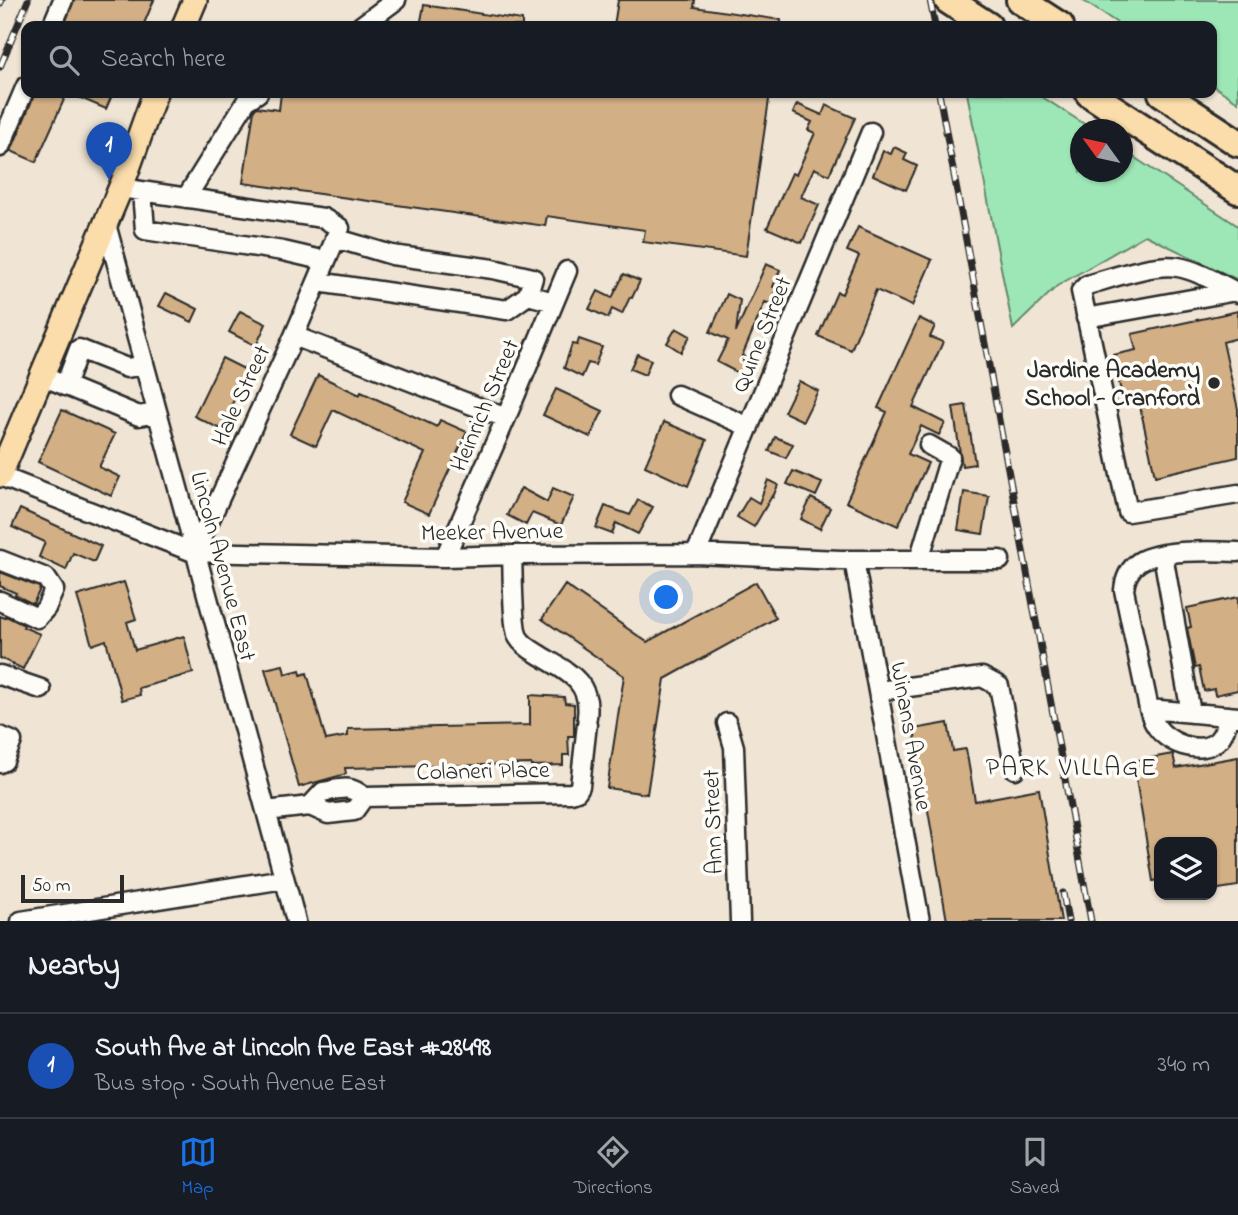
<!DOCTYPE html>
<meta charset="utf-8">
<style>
body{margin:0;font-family:"Indie Flower",sans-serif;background:#20242c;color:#f1f3f6}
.controls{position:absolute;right:21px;bottom:21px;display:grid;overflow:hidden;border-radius:14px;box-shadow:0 2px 5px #0004}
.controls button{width:63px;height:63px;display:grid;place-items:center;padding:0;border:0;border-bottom:2px solid #363941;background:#171b24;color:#f1f3f6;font:35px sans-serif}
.compass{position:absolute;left:1070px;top:119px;width:63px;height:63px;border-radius:50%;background:#171b24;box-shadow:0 2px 5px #0004;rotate:303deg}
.scale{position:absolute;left:21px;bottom:18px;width:103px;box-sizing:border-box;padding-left:7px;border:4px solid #2b2b2b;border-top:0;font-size:19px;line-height:24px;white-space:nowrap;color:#2b2b2b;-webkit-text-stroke:5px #fdfcf7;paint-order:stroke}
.you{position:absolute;left:667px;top:598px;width:24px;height:24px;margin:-18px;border:5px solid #fff;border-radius:50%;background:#1a73e8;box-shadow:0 0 0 10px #1a73e833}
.badge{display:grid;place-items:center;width:46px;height:46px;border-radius:50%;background:#1a73e8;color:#fff;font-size:23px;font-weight:700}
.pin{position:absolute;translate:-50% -58px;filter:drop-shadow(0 2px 4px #0008)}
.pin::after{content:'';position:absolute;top:37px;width:24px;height:21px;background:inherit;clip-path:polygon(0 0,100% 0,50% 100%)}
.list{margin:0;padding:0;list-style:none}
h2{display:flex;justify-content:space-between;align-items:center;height:91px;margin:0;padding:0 28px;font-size:30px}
h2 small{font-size:23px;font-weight:400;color:#9ea1a6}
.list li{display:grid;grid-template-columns:46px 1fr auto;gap:21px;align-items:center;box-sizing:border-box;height:105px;padding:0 28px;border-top:2px solid #363941}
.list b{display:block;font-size:26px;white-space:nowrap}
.list p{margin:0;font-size:23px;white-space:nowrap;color:#9ea1a6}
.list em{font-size:23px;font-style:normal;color:#9ea1a6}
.icon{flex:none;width:38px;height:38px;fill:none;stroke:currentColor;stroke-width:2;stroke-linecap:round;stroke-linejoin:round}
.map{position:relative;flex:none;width:1238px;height:921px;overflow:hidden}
.search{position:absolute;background:#171b24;box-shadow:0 2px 5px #0004;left:21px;right:21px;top:21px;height:77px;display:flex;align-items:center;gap:18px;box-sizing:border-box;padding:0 24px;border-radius:14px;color:#9ea1a6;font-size:26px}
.sheet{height:196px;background:#171b24}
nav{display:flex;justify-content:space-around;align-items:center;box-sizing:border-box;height:98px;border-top:2px solid #363941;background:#171b24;font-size:19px;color:#9ea1a6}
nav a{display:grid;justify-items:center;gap:4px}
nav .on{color:#1a73e8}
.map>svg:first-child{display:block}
.green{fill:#9de7b6;stroke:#648970;stroke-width:2}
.building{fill:#d2af84;stroke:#2b2b2b;stroke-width:2}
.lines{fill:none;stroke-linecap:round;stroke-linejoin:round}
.minor-casing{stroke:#2b2b2b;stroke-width:23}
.major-casing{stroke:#2b2b2b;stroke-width:28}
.highway-casing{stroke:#2b2b2b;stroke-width:32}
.minor{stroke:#fdfcf7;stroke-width:18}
.major{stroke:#fbddab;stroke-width:23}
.highway{stroke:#fbddab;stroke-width:26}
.rail-casing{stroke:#2b2b2b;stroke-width:7}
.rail{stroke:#fdfcf7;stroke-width:4.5;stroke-dasharray:13;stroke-linecap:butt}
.poi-dot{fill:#2b2b2b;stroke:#fdfcf7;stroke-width:2.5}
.labels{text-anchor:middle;stroke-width:7;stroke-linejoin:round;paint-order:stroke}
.street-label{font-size:24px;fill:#2b2b2b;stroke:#fdfcf7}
.poi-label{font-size:24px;font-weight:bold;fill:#2b2b2b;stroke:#fdfcf7;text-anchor:end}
.neighbourhood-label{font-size:26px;letter-spacing:2px;fill:#2b2b2b;stroke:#fdfcf7}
</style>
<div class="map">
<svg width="1238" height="921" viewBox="0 0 1238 921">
<rect width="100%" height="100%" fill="#f0e5d4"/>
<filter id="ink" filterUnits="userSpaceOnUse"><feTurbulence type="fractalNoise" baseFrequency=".0143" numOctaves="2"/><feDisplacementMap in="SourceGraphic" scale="14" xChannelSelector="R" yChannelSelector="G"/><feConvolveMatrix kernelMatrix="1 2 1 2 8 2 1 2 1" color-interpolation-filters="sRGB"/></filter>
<g filter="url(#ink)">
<path class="green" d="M1082 0H1238V102L1212 85V26H1122Z
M967 93H1036L1092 129 1080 130V172H1122L1123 150 1238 226V280L1145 235 1057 286 1013 329Z"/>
<path class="building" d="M74 0H154L143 26H64Z
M618 0H695L694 7 781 20V26H614Z
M424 5 522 20V26H420Z
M35 93H67L36 162 11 151Z
M69 93H113L106 109Z
M281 93H770L746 256 643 242 645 230 547 216 545 226 243 183 254 110 257 107 279 110Z
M797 104 822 115 826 105 855 118 829 175 814 168 801 197 819 205 802 243 767 228 792 173 796 175 815 133 808 130 812 122 793 113Z
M894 147 907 153 904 160 917 166 906 190 873 175 883 151 891 154Z
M858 227 932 260 912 306 876 290 851 350 818 336 837 292 842 294 859 256 847 251Z
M766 264 780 270 773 287 776 288 771 304 765 302 742 356 748 359 740 374 717 362 728 340 710 332 727 294 740 300 736 332Z
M624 274 640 281 632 298 630 297 622 314 612 309 608 318 589 309 598 291 612 298Z
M166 293 198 309 192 322 159 306Z
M240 311 266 324 256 346 229 332Z
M1238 311V338L1223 342 1238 409V457L1155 476 1139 402 1124 405 1113 355 1136 350 1132 334Z
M919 318 935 326 930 337 943 342 913 407 945 423 939 435 921 426 908 454 928 463 898 526 846 502 887 412 878 408Z
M676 328 690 336 681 352 667 343Z
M579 339 602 347 595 365 588 363 582 377 564 368 572 344 577 345Z
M637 354 651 360 645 375 630 369Z
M222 358 248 371 220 429 194 416Z
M318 375 360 395 361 392 437 427 440 420 467 432 429 514 402 502 425 453 333 410 316 446 290 434Z
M799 381 818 391 803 421 784 412Z
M556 389 603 411 590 437 543 415Z
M966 405 975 464 962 466 953 407Z
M62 410 115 434 99 467 120 477 111 496 38 462Z
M664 422 707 440 688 486 645 466Z
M775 437 793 444 786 458 769 451Z
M793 471 822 483 816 496 787 484Z
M768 480 778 485 773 497 772 496 754 527 737 517 749 497 759 503Z
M521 488 547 502 553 488 574 497 561 525 532 513 526 525 507 515Z
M964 492 989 496 983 534 958 530Z
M811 498 830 508 820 529 801 519Z
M638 500 653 507 638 534 616 523 612 534 596 528 605 506 630 515Z
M20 509 101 546 94 562 73 553 66 570 39 557 45 542 12 527Z
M0 572 39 587 40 589 33 604 15 595 16 593 0 586Z
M124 582 136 619 127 622 135 650 184 636 193 673 139 688 140 695 122 700 106 640 92 645 77 596Z
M756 582 776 618 665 679 647 794 607 788 624 676 542 619 565 585 647 642Z
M1238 597V690L1215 695 1214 689 1204 691 1199 667 1195 668 1187 628 1191 627 1187 608Z
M0 616 5 618 6 616 24 625 23 627 40 634 23 669 0 658Z
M283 665 285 674 300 670 301 675 307 673 326 740 348 736V729L530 725V695L564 697 565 703 574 704V736H568L569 755H563V765L531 766V764L345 768 346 774 299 787 265 669Z
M948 723 953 751 966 749 975 801 1039 789 1061 921H947L914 729Z
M1173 754 1176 768 1238 757V886L1212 890V842H1159V880L1153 881 1133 761Z"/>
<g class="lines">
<g class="minor-casing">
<path id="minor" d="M52 26 63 0
M361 26 396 0
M0 147 26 86
M121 188 323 218 340 228 294 336 195 552
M142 191 145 230 283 251 326 261
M186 198 247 100 258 93
M106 224 296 921
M335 238 392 255 493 269 533 278 528 295 554 302
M318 282 507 310 528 295
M1238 293C1220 284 1197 270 1178 267 1153 263 1112 278 1087 285L1081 291 1128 512 1238 494
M1086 318 1236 291
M294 336 506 418
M42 376 139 416 157 413
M65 386 79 349 127 368 144 365
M677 395 749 427
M0 476 193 552 445 557 512 555 696 554 841 560H1000
M1238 552C1213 551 1159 549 1139 562 1129 569 1125 579 1124 590L1149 709 1238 717
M696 554 871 132
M512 555C513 572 512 624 518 637 522 644 531 650 538 654 565 671 592 680 587 717
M1163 555 1191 713
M445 557 506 418 567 271
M0 560 46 578 54 590 46 608 37 618 0 601
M854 560 920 921
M919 560 950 457 929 445
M0 675 41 689
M879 691 982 677 999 686 1015 769
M1149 709C1151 714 1152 720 1155 724 1165 743 1200 756 1217 741 1224 735 1226 725 1229 716
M727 723 734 747 740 921
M0 736 12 741 4 761 0 763
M310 806 323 792C342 789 349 784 364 797L571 793 577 791 580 786 587 724
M266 811 310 806 328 814 354 811 364 797
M21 921 284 879"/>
</g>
<g class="major-casing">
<path id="major" d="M184 26 195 0
M0 475 123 182 155 93"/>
</g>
<g class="highway-casing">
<path id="highway" d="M948 0 988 26
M1020 0 1060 26
M1089 93 1238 190
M1162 93 1238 143"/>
</g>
<use href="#minor" class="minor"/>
<use href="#major" class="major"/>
<use href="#highway" class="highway"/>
<g class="rail-casing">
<path id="rail" d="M930 0 935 26
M0 4 2 0
M0 67 28 0
M939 93 1091 921
M1063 893 1068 921"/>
</g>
<use href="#rail" class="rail"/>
</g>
</g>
<circle class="poi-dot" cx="1214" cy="383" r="7"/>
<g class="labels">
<g class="street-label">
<text transform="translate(761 334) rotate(-68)" y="8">Quine Street</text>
<text transform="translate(240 395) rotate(-65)" y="8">Hale Street</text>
<text transform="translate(484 405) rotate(-67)" y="8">Heinrich Street</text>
<text transform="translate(492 531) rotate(-1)" y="8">Meeker Avenue</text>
<text transform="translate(224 566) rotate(75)" y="8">Lincoln Avenue East</text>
<text transform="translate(912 736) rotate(80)" y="8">Winans Avenue</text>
<text transform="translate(483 770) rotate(-1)" y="8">Colaneri Place</text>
<text transform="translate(712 822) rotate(-92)" y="8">Ann Street</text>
</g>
<g class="poi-label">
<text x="1200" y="377">Jardine Academy<tspan x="1200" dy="28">School - Cranford</tspan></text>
</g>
<g class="neighbourhood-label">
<text x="1072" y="775">PARK VILLAGE</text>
</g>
</g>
</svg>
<div class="controls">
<button><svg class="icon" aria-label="layers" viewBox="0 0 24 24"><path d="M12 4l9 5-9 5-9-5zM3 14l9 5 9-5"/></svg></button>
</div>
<svg class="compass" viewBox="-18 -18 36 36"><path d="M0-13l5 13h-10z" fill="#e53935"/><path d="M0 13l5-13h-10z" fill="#9ea1a6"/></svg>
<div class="scale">50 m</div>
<div class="you"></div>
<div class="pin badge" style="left:109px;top:180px;background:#1a4fb4">1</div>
<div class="search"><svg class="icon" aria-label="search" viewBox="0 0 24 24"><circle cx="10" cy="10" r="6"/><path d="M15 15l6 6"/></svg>Search here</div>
</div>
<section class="sheet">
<h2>Nearby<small></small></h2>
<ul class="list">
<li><span class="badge" style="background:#1a4fb4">1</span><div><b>South Ave at Lincoln Ave East #28498</b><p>Bus stop · South Avenue East</p></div><em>340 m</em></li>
</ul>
</section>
<nav>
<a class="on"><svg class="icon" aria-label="map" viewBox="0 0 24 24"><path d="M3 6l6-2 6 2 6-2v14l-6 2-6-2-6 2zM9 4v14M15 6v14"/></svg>Map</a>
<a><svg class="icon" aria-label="directions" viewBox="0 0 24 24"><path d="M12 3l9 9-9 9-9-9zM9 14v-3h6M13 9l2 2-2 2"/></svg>Directions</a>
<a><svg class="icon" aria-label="saved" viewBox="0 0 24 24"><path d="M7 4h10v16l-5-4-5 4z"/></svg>Saved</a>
</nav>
